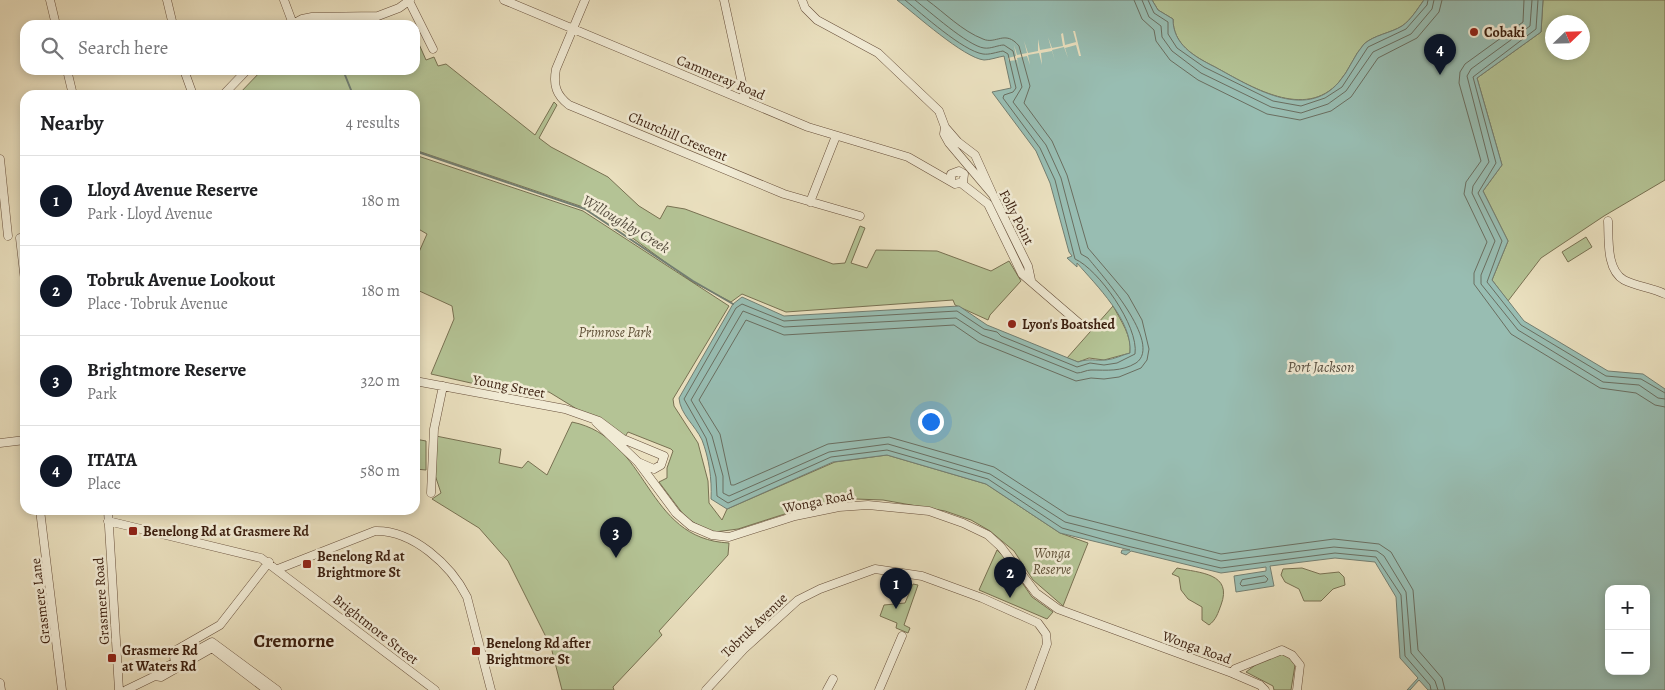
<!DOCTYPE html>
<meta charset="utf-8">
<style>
body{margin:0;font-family:Alegreya,serif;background:#f2f2f2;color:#202124}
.controls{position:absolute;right:15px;bottom:15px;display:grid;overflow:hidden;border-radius:10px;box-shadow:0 2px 8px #0003}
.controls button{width:45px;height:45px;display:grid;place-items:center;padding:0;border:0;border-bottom:1px solid #e0e0e0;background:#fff;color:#202124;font:25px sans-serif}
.compass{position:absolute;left:1545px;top:15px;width:45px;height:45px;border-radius:50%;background:#fff;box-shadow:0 2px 8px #0003;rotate:67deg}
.you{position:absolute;left:930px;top:421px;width:18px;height:18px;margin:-12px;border:4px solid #fff;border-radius:50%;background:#1a73e8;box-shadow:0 0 0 8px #1a73e833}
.badge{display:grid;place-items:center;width:32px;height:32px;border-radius:50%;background:#111827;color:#fff;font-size:16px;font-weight:700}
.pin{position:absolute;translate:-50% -41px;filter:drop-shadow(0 1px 2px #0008)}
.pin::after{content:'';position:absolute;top:26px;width:18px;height:15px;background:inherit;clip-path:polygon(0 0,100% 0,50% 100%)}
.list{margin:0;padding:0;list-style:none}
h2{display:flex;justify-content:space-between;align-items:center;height:65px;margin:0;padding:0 20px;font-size:21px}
h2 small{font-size:16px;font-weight:400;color:#757577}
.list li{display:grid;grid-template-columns:32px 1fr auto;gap:15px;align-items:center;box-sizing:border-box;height:90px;padding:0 20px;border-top:1px solid #e0e0e0}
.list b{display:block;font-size:19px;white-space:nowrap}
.list p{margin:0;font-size:16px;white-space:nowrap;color:#757577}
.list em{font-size:16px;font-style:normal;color:#757577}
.icon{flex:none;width:28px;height:28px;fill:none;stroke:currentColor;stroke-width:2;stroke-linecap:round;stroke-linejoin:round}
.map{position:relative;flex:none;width:1665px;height:690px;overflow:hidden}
.search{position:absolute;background:#fff;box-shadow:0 2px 8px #0003;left:20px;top:20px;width:400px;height:55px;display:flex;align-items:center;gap:12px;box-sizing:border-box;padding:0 18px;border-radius:15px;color:#757577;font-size:19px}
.panel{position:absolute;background:#fff;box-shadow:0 2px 8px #0003;left:20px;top:90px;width:400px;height:425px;border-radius:15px}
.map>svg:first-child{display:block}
.green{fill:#b4c395;stroke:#787152;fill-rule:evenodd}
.water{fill:#98bdb2;stroke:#737e71;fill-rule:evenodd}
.pier{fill:#eae0bf}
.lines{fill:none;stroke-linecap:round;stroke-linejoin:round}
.shore{stroke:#6a6e60;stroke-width:1}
.stream{stroke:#737e71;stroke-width:2}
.street-casing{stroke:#674f3b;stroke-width:9}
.street{stroke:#f1ebd5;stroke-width:8}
.poi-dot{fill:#8f2418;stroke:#f1ebd5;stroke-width:2}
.labels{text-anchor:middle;stroke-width:5;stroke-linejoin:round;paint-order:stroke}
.poi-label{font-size:14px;font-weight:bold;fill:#3b1f0f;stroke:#f1ebd5;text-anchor:start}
.street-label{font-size:14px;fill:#3b1f0f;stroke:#f1ebd5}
.park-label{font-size:14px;font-style:italic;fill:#5f5037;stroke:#f1ebd5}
.water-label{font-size:15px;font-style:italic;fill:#574e40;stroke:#f1ebd5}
.district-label{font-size:19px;font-weight:bold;fill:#3b1f0f;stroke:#f1ebd5}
</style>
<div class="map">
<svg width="1665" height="690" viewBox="0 0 1665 690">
<rect width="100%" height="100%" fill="#eae0bf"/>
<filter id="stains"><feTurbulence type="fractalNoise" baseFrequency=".004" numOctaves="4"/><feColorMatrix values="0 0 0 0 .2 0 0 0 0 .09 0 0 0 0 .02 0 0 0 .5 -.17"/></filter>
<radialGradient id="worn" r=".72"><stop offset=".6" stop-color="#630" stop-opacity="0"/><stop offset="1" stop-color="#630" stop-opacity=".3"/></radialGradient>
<path class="green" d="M1152 0H1424C1418 8 1411 20 1402 26 1391 33 1374 35 1364 44 1354 55 1349 71 1339 82 1305 121 1250 86 1215 67 1193 56 1173 44 1173 19L1158 10Z
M1543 0H1665V180L1604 216 1541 258 1508 301 1492 280 1508 241 1483 191 1502 165 1477 78 1541 32ZM1552 22H1582V52H1552Z
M415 35 426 60 434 57 438 66 446 64 535 135 554 102 557 105 539 138 551 147 608 177 639 206 660 219 667 206 685 209 833 264 845 263 860 226 865 228 851 263 867 268 876 250 937 251 991 271 1009 261 1021 281 990 315 988 320 955 305 953 300 786 312 742 294 731 302 691 281 604 217 586 208 415 150V95H238L262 70H415Z
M415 155 583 211 729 306 673 399 674 406 698 443 708 481 709 503 722 520 727 509 835 462 887 455 986 484 1060 533 1088 543 1063 606 1033 580 1014 551 990 531 971 520 945 511 883 500 855 499 794 511 738 529 715 532 705 529 686 518 659 482 667 478V468L673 451 671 449 628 432 624 438 549 392 541 391 533 397 431 374 454 319 452 306 415 289V261L427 234 415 227Z
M1586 237 1592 247 1568 262 1562 252Z
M1113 306C1121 321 1132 336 1130 353L1104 360 1089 358 1078 362 1067 358Z
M572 422C650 438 644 539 729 543L728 555 659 631 662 635 613 687 614 690H562L551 647 508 561 479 528 432 499 441 493 435 475 436 436 501 449 499 463 522 468 528 461 547 475Z
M415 439 426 441V470L415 469Z
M997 550 1005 558 1032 597 1053 612 1047 619 979 590Z
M1177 568C1200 573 1233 573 1221 605 1218 613 1216 620 1209 625L1202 620V607L1188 599 1181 590 1179 577 1172 574Z
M1302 568 1320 574 1339 572 1344 577 1345 585 1333 589 1321 601H1304L1299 589 1285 582 1281 575 1283 569Z
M913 584 918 585 904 625 910 628 908 633 896 628 897 623 880 616 884 605 905 603Z
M1280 653 1289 657 1295 665 1291 690H1274L1273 686 1246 672 1262 660Z"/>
<path class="water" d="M897 0H1152L1158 10 1173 19C1173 44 1193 56 1215 67 1250 86 1305 122 1339 82 1349 71 1354 55 1364 44 1374 35 1391 33 1402 26 1411 20 1418 8 1424 0H1543L1541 32 1477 78 1502 165 1483 191 1508 241 1492 280 1524 321 1608 371 1643 374 1665 389V690H1428L1419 680 1410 690H1407L1418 678 1400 658 1396 597 1375 562 1335 558 1270 566 1274 586 1236 592 1234 576 1266 571V567L1221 573 1131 551 1126 555 1121 553 1122 550H1130L1060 533 986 484 887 455 833 462 727 509 711 499C712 479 709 458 702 440 695 425 680 414 679 398L733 304 742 297 784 316 959 306 987 325 1078 362C1090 358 1095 361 1106 360 1115 359 1122 355 1130 353 1133 321 1096 285 1077 263V267L1067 258 1072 256 1069 252 1050 183 1036 151 992 92 1011 88 1004 56C998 57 990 60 984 60 964 58 915 14 897 0ZM1609 589H1646V671H1609Z"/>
<path class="pier" d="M1073 31H1075L1081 56H1079L1076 45 1065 48 1068 58 1064 47 1052 50 1055 61 1052 51 1041 53 1042 65 1039 53 1028 55 1030 65 1027 56 1017 58 1019 68 1017 60 1009 61 1008 58 1016 56 1014 45 1017 55 1027 53 1024 41 1028 53 1038 51V39L1040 50 1051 48 1048 37 1052 48 1063 46 1061 34 1063 33 1065 45 1076 42Z"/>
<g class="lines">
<path class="shore" d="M905 0C922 14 963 51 983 54 989 55 997 52 1003 51L1008 54 1016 88 1013 92 1004 95 1003 98 1040 148 1055 180 1075 259C1098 269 1139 326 1135 354L1117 363 1104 365 1090 363 1077 367 1001 336 997 332 984 329 957 311 784 321 742 304 736 308 684 399 706 438 716 477 717 496 728 503 831 457 887 450 988 479 1062 528 1127 546 1221 568 1335 553 1376 557 1401 595 1405 656 1430 685 1431 690
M915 0C929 11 968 46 984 48 991 49 998 45 1004 45L1013 51 1022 87 1013 102 1046 145 1061 178 1081 254 1088 258C1100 273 1164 344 1136 363 1121 372 1107 370 1091 370 1086 370 1082 373 1077 373L982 335 956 318 784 327 743 311 691 400 712 436 723 476V493L729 496 829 452 888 444 990 474 1065 522 1221 561 1334 547 1377 551 1384 556 1406 592 1411 653 1435 681 1438 690
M927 0C945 13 962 31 983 39 996 45 1005 29 1019 46L1030 86 1024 103 1052 141 1067 175 1088 248 1128 295 1142 320 1149 349 1147 360 1141 368 1119 377 1104 379 1091 378 1076 381 979 342 954 325 784 335 746 320 699 400 720 434 731 485H734L828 444 889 437 994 467 1068 515 1221 554 1334 539 1379 544 1391 552 1413 590 1418 650 1442 678 1445 690
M1134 0 1142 19 1154 30 1156 41 1170 60 1198 80 1267 114 1300 120 1331 111 1351 97 1378 58 1417 38 1439 12 1442 0
M1142 0 1149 17 1161 26 1162 37 1172 51 1201 73 1271 107 1301 113 1328 104 1346 91 1373 52 1411 34 1432 9 1434 0
M1148 0 1154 13 1168 22V34L1177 48 1204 67 1273 101 1301 106 1325 98 1342 87 1368 47 1406 29 1427 5 1428 0
M1524 0 1523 22 1465 64 1460 72 1459 83 1481 161 1466 182 1464 194 1487 242 1474 273V284L1511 334 1600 388 1636 393 1655 405 1665 407
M1532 0 1530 26 1471 69 1467 76 1489 162 1473 186 1472 193 1495 241 1481 275V284L1518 330 1603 382 1639 385 1658 398 1665 399
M1538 0 1536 29 1473 77 1496 163 1478 193 1502 241 1487 282 1521 325 1606 376 1641 379 1665 393
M1265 576 1268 579 1266 582 1242 586 1240 584 1242 580Z"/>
<path class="stream" d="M343 70 353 95
M415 151 585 209 693 281 733 304"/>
<g class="street-casing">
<path id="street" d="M50 0 56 25
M167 0 173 25
M284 0 293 24
M504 0 808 127 908 157 955 184 963 182 964 174 959 171 951 174V181
M585 0 556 69C553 85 556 95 569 105L784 194 860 216
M724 0 746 101
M802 0 805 8 817 20 878 53 939 111 945 127 958 142 975 155 993 195
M409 1 433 49
M291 25 302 19 312 17 378 16 399 8 410 0
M67 70 73 95
M184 70 193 95
M223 95 247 70
M945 127 944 134 949 143 993 195 1028 266 1031 280
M0 159 8 236
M961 183 988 204 1022 274 1080 324
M810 202 836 136
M1608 221C1609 239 1606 270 1624 280 1636 286 1652 288 1665 294
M20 238 25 281
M415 381 565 409 599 421 623 439 664 456 661 465 654 469 638 462 596 422
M0 443 25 440
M638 462 676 513 691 526 712 535 729 537 795 516 839 507 868 505 929 511 963 523 988 535 1001 547 1036 593 1058 609 1232 673 1260 685 1265 690
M431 493 434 429 443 386
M40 510 62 690
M108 510 119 690
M108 521 261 558 435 690
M278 569 375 531C413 530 451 565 467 597L491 690
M175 662 173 652 220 625 269 562
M1232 673 1235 669 1282 650 1292 655 1300 665 1297 690
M155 676 159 671 212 642 277 690
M0 683 1 690
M126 690 155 676 161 677 212 648 267 690
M706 690 744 649 798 600 820 589 875 569 922 576 982 598 1038 623 1046 634 1047 644 1030 690
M827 690 833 679
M879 690 902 636"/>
</g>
<use href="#street" class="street"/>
</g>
<g class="poi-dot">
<circle cx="1474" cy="32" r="5"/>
<circle cx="1012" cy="324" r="5"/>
<rect x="128" y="526" width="10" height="10" rx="2.5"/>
<rect x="302" y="559" width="10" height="10" rx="2.5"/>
<rect x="471" y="646" width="10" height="10" rx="2.5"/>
<rect x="107" y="653" width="10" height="10" rx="2.5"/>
</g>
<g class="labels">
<g class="poi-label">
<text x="1484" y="37">Cobaki</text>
<text x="1022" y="329">Lyon's Boatshed</text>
<text x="143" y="536">Benelong Rd at Grasmere Rd</text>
<text x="317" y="561">Benelong Rd at<tspan x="317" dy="16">Brightmore St</tspan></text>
<text x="486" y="648">Benelong Rd after<tspan x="486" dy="16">Brightmore St</tspan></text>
<text x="122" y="655">Grasmere Rd<tspan x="122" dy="16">at Waters Rd</tspan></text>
</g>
<g class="street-label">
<text transform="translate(721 77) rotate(23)" y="5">Cammeray Road</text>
<text transform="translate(678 136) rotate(23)" y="5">Churchill Crescent</text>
<text transform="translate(1017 217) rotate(63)" y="5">Folly Point</text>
<text transform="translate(509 386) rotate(11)" y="5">Young Street</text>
<text transform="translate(818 501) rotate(-11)" y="5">Wonga Road</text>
<text transform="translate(40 601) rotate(-97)" y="5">Grasmere Lane</text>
<text transform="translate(101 601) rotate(-94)" y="5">Grasmere Road</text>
<text transform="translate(754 625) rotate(-44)" y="5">Tobruk Avenue</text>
<text transform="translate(376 629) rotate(38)" y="5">Brightmore Street</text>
<text transform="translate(1197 647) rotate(20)" y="5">Wonga Road</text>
</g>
<g class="park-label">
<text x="615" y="337">Primrose Park</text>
<text x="1052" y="558">Wonga<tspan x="1052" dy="16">Reserve</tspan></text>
</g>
<g class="water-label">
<text transform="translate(626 224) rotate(31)" y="5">Willoughby Creek</text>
<text x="1321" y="372">Port Jackson</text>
</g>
<g class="district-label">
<text x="294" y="647">Cremorne</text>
</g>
</g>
<rect width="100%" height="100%" filter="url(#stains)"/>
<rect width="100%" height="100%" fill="url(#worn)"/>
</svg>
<div class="controls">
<button>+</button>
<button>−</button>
</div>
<svg class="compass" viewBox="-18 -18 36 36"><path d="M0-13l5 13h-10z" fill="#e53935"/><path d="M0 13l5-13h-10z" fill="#757577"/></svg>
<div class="you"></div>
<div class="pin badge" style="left:896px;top:609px">1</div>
<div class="pin badge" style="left:1010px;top:598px">2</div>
<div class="pin badge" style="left:616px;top:558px">3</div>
<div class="pin badge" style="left:1440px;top:75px">4</div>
<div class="search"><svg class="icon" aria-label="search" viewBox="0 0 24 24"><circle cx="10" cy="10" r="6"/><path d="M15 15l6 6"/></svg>Search here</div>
<section class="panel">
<h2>Nearby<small>4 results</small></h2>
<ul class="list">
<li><span class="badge">1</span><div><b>Lloyd Avenue Reserve</b><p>Park · Lloyd Avenue</p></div><em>180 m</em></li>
<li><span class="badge">2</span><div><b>Tobruk Avenue Lookout</b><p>Place · Tobruk Avenue</p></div><em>180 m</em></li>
<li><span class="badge">3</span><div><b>Brightmore Reserve</b><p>Park</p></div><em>320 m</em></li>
<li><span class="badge">4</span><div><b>ITATA</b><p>Place</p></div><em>580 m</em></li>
</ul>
</section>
</div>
